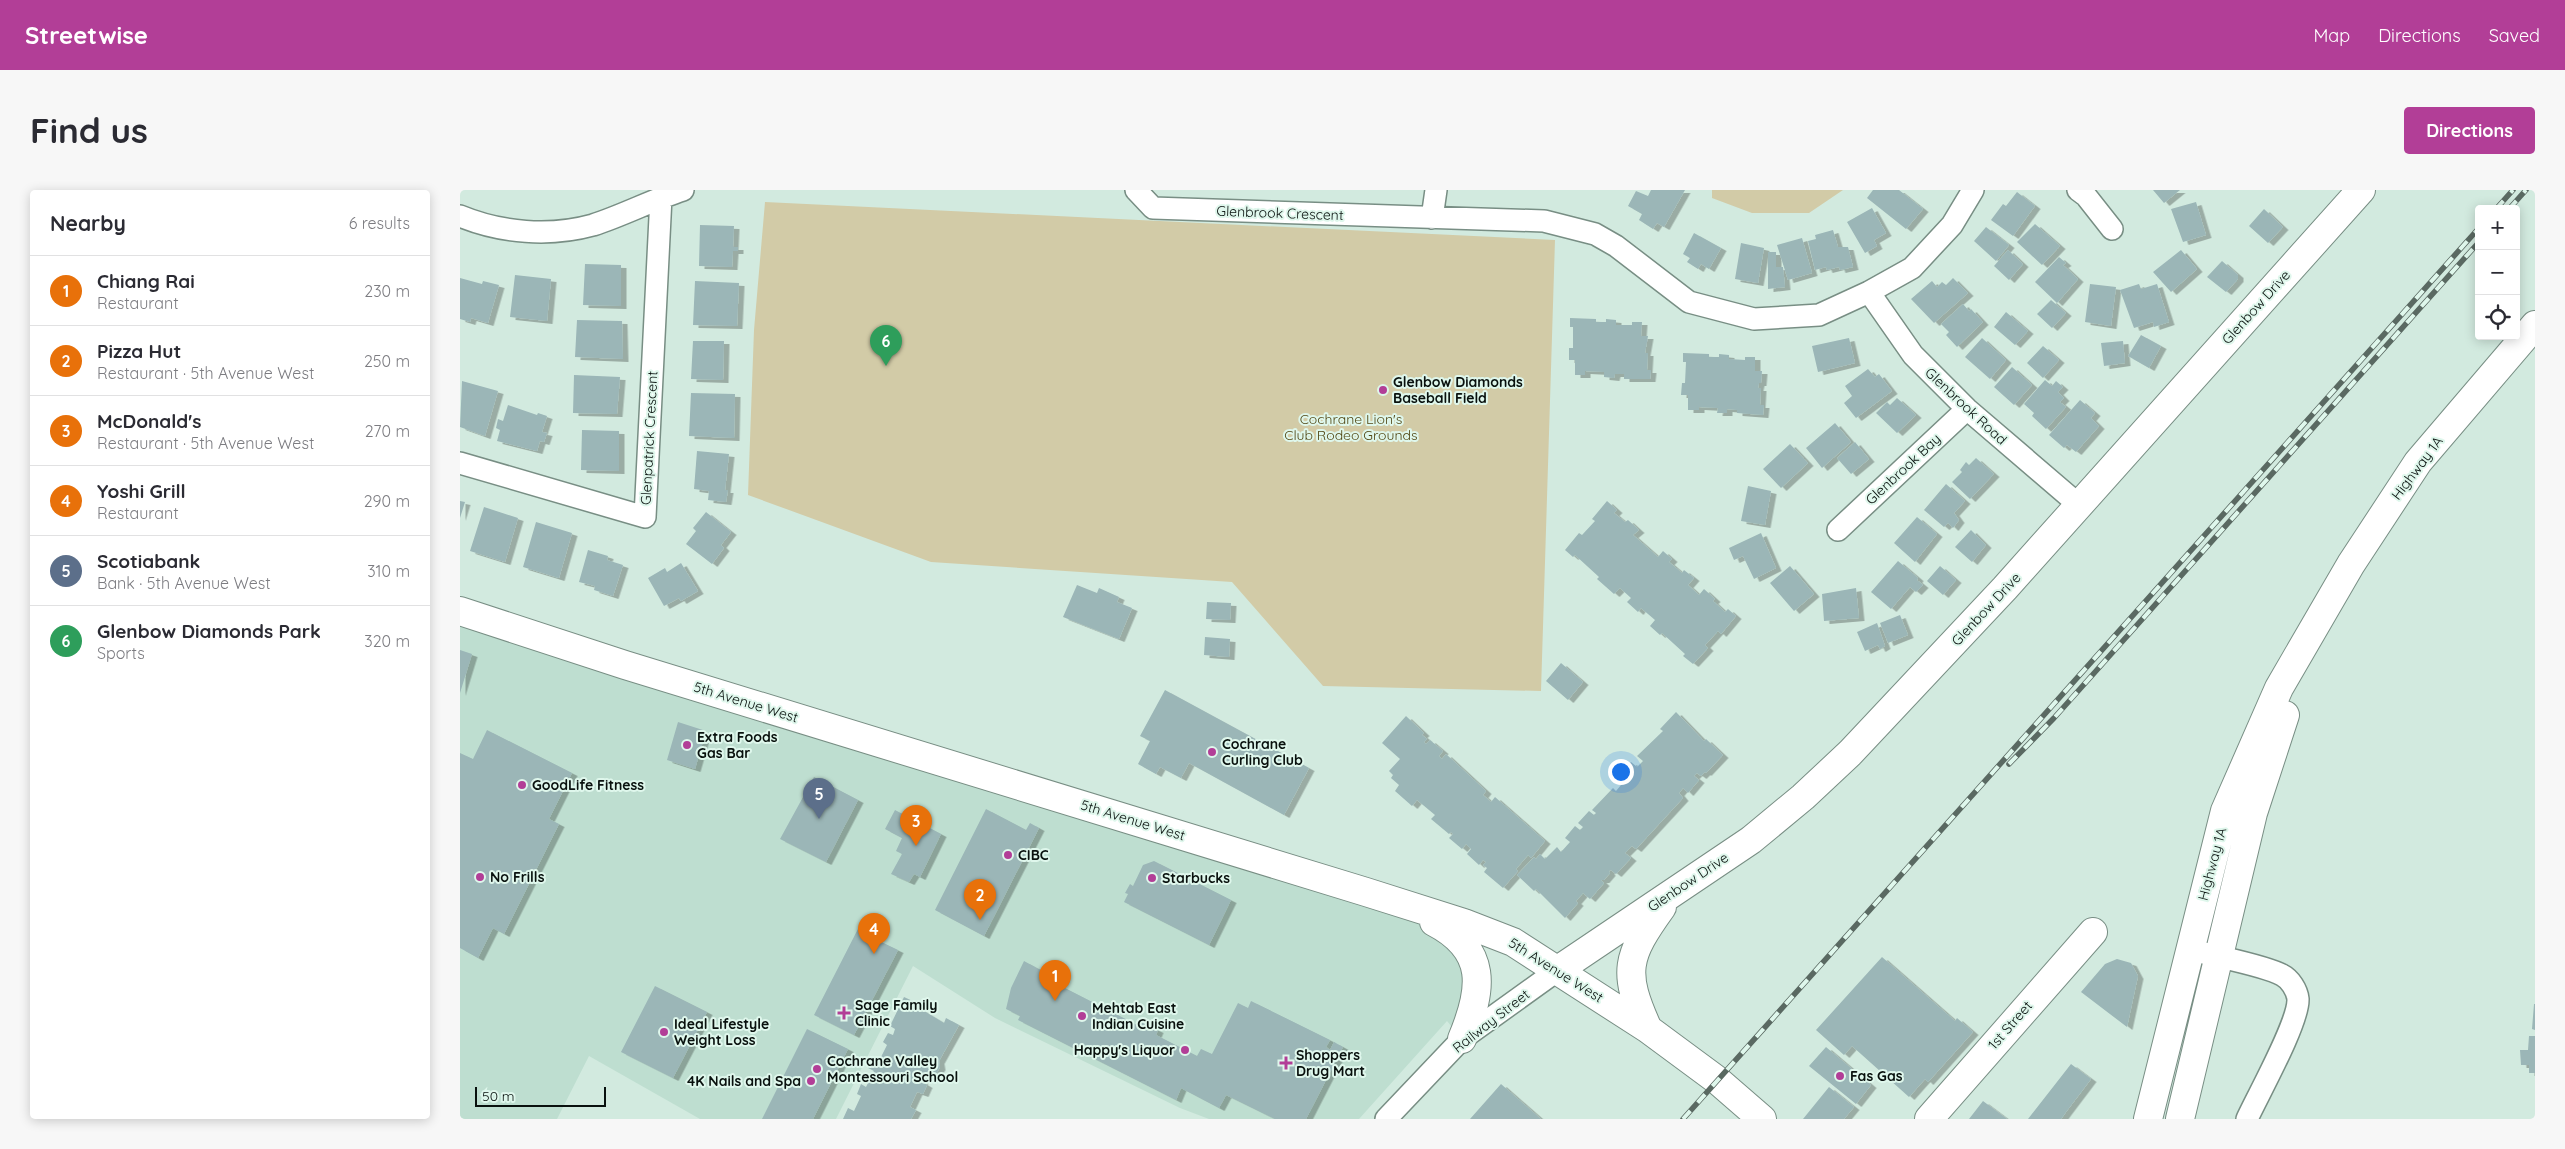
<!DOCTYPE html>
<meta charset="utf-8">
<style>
body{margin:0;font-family:Quicksand,sans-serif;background:#f7f7f7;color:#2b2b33}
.controls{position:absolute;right:15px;top:15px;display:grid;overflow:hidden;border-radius:5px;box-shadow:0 2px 12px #0003}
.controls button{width:45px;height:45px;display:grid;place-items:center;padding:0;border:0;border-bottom:1px solid #e1e1e2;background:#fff;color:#2b2b33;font:25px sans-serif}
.scale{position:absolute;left:15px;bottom:12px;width:131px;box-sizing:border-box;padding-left:5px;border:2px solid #09110e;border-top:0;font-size:14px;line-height:18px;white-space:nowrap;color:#09110e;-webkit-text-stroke:4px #dff7ec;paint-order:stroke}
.you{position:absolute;left:1160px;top:581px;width:18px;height:18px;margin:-12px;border:4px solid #fff;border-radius:50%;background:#1a73e8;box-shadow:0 0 0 8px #1a73e833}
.badge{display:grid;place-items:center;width:32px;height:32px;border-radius:50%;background:#b23e97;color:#fff;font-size:16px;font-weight:700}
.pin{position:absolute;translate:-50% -41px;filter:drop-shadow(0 1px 2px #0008)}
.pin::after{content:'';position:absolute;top:26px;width:18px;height:15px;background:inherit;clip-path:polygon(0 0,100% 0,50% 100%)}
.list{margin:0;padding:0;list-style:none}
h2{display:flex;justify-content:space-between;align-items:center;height:65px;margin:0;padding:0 20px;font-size:21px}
h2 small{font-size:16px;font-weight:400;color:#7c7c81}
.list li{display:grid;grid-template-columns:32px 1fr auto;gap:15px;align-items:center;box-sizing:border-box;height:70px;padding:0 20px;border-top:1px solid #e1e1e2}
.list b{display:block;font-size:19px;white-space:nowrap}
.list p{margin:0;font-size:16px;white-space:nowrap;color:#7c7c81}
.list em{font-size:16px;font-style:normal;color:#7c7c81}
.icon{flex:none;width:28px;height:28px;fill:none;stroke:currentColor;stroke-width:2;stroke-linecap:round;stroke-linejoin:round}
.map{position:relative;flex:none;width:2075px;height:929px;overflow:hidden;border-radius:5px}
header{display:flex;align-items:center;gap:30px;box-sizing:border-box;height:70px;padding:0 25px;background:#b23e97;color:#fff}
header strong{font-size:24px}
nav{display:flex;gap:28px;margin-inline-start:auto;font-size:18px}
.intro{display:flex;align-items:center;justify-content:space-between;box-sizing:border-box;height:120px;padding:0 30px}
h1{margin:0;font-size:35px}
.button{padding:12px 22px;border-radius:5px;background:#b23e97;color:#fff;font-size:18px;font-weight:700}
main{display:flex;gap:30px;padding:0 30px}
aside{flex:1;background:#fff;border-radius:5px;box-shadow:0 2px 12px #0003}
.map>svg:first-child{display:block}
.built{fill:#beded0}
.green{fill:#d2cba7}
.building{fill:#9bb6b7;filter:url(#shadow)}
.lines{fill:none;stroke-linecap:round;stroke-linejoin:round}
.street-casing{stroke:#788e84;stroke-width:24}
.secondary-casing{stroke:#788e84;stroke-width:30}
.primary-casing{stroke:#788e84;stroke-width:30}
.street{stroke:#fff;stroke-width:21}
.secondary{stroke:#fff;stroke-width:28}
.primary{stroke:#fff;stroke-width:28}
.rail-casing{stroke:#5a6962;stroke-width:5.5}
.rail{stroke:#dff7ec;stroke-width:4;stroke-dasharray:11;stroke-linecap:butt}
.poi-dot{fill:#b23e97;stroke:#dff7ec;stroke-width:2}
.labels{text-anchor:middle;stroke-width:4;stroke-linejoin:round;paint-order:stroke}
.street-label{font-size:14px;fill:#09110e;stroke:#dff7ec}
.poi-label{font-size:14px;font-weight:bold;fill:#09110e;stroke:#dff7ec;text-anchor:start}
.park-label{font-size:14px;fill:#524815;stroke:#dff7ec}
</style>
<header>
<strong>Streetwise</strong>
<nav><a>Map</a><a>Directions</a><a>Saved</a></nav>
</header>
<div class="intro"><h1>Find us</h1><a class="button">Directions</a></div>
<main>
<aside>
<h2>Nearby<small>6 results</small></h2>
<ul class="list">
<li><span class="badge" style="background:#e8710a">1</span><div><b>Chiang Rai</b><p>Restaurant</p></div><em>230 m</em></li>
<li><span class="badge" style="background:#e8710a">2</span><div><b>Pizza Hut</b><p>Restaurant · 5th Avenue West</p></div><em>250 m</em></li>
<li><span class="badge" style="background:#e8710a">3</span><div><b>McDonald's</b><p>Restaurant · 5th Avenue West</p></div><em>270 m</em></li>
<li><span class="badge" style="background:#e8710a">4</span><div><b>Yoshi Grill</b><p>Restaurant</p></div><em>290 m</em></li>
<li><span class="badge" style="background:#5c6f8a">5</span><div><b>Scotiabank</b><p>Bank · 5th Avenue West</p></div><em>310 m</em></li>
<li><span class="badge" style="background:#2e9e5b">6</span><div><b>Glenbow Diamonds Park</b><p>Sports</p></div><em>320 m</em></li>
</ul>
</aside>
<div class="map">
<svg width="2075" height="929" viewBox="0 0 2075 929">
<defs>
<filter id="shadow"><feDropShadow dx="5.5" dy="3" stdDeviation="0" flood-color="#0004"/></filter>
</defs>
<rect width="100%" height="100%" fill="#d2eadf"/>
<path class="built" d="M0 420 935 712 1009 760 1002 849 987 831 899 929H749L720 918 535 828 453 776 376 929H240L129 866 97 929H0Z"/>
<path class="green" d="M1252 0H1383L1349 23H1292L1252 8Z
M305 12 1095 50 1081 501 863 496 772 392 471 372 288 305 294 140Z"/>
<path class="building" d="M1191 0H1225L1204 37 1197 33 1193 39 1179 30 1182 24 1168 16 1176 1 1188 6Z
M1413 0H1439L1463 19 1446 39 1407 8Z
M1693 0H1720L1704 13Z
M1557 2 1575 16 1553 46 1531 30 1543 14 1546 16Z
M1736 12 1746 45 1723 52 1711 19Z
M1412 18 1426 43 1414 50 1417 56 1405 63 1387 32Z
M1804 19 1823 37 1808 53 1789 36Z
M1575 34 1600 56 1582 75 1557 52Z
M240 35 274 36 273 57H278V61H273L272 77 239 76Z
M1526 37 1549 55 1536 71 1514 51Z
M1373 40 1378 57H1388L1393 77 1380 80 1379 77 1367 80 1366 77 1355 80 1348 51 1356 49 1355 45Z
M1234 43 1261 58 1249 79 1241 74 1238 79 1227 72 1230 68 1223 64Z
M1342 48 1352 83 1328 90 1317 55Z
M1281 53 1304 58 1298 93 1275 89Z
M1548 60 1563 74 1549 90 1534 76Z
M1721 60 1737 79 1711 102 1693 82Z
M1308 62H1316V77H1323L1325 97 1308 99Z
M1599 67 1606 73 1603 75 1618 89 1597 113 1575 92Z
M1762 71 1778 85V89L1766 102 1747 87Z
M125 74 161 75V116L123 115Z
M55 85 91 89 87 131 50 127Z
M0 88 22 94 23 91 39 95 28 133 11 128 10 132 0 129Z
M1493 88 1508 103 1474 133 1451 109 1472 91 1477 97 1482 92 1486 95Z
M235 91 279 93 277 136 233 135Z
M1630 94 1656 97 1651 136 1625 132Z
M1679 94 1681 99 1697 94 1709 132 1694 137 1693 132 1674 138 1660 100Z
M1591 110 1606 123 1592 138 1577 124Z
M1503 114 1509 121 1511 119 1523 132 1497 157 1486 145 1489 142 1481 134Z
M1546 122 1568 141 1555 155 1534 137Z
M1110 128 1136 129V132H1146V129L1156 130V135H1172V132H1182L1181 146H1188L1185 163H1188L1187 180H1191L1190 189H1164V184H1155L1154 188 1144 187V182L1125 181V185H1115V170H1109V158H1113V137H1110Z
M117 130 162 131 163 169 115 167Z
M1681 145 1701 156 1689 178 1668 166Z
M1389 148 1395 173 1358 182 1352 156Z
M1522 148 1546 170 1530 189 1505 167Z
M233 151H264L263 190 231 189Z
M1663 151 1665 173 1644 176 1641 153Z
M1583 156 1599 170 1583 188 1567 173Z
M1223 163 1249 164V167H1259V164L1269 165V169L1285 170V167H1295V181H1302L1301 193H1299L1298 198H1301L1300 215H1304L1303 225 1277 223V220L1267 219V223H1257L1258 218 1239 217V220H1228V205H1221L1222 193H1225L1226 172H1223Z
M1552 177 1572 195 1554 215 1534 197Z
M1408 179 1415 187 1419 184 1432 201 1396 228 1384 213 1392 206 1385 196Z
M114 185 160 187 157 224 113 223Z
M1585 190 1592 196 1596 191 1603 197 1598 202 1604 208 1600 212 1606 217 1586 239 1572 226 1574 223 1564 214Z
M2 191 38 201 25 246 0 237Z
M231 203 275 204 274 248 229 246Z
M1437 208 1456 225 1437 243 1416 223 1427 212 1430 215Z
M1620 210 1635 223 1631 228 1639 236 1616 262 1607 255 1604 258 1589 245Z
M48 215 77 225 78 223 87 226 82 242 87 243 84 252 80 251 77 261 37 251 40 240 36 238 38 229 43 231Z
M1375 233 1391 252 1362 278 1346 258Z
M122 240 159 241V281L121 280Z
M1395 252 1409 269 1391 284 1377 268Z
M1330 254 1348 273 1321 298 1303 279Z
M237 261 269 264 265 300H268L266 312 248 310 249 301 234 299Z
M1516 268 1534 284 1510 309 1492 292 1502 282 1500 280 1506 272 1509 275Z
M1486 294 1505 311 1494 323 1499 330 1493 338 1488 333 1484 337 1464 320Z
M1288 296 1311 301 1305 335 1281 331Z
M0 311 5 312 0 328Z
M1147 311 1157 320 1154 323 1165 332 1168 330 1179 340 1173 345 1198 367 1203 361 1212 369 1209 372 1222 383 1224 380 1234 388 1228 395 1239 405 1244 399 1255 409 1253 411 1265 422 1268 419 1276 426 1261 444 1258 441 1245 455 1248 458 1233 474 1223 466 1225 464 1202 443 1200 445 1190 436 1195 430 1181 418 1178 422 1167 412 1171 408 1160 398 1154 404 1137 389 1139 387 1115 365 1113 367 1105 360 1119 343 1122 345 1135 331 1132 329Z
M24 317 58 328 45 372 10 361Z
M246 322 271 342 261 355 264 358 252 374 226 354 236 341 233 338Z
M1457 327 1477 344 1455 372 1434 353Z
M76 332 112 343 99 388 63 377Z
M1511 340 1526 355 1512 372 1495 357Z
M1301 343 1316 378 1294 389 1283 366 1274 370 1269 358Z
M128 360 148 366 147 370 163 375 153 406 134 400 135 396 119 392Z
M1438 371 1458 388 1457 390 1463 395 1456 402 1450 397 1431 419 1411 402Z
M221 373 238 401 221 411 219 408 204 416 188 388 205 378 207 382Z
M1330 376 1354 404 1334 421 1310 393Z
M1480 376 1496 390 1483 405 1467 391Z
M617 395 637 403 639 398 659 407 657 412 672 418 659 449 603 427Z
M1396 398 1399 428 1364 431 1362 404Z
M747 412 771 413 770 430 746 429Z
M1440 425 1448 445 1428 453 1420 433Z
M1417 433 1425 456 1420 459 1418 455 1405 461 1397 442Z
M745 447 770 449 769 467 744 465Z
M0 460 12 464 0 503Z
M1101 473 1123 492 1108 510 1086 491Z
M705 500 849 578 824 625 729 573 721 588 700 577 696 584 678 574 690 551 680 546Z
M1216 522 1244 551 1246 549 1263 565 1246 583 1245 582 1241 586 1237 583 1234 586 1239 590 1228 603 1223 598 1219 603 1223 608 1176 659 1172 656 1165 663 1171 668 1156 684 1151 680 1149 681 1150 683 1144 690H1141L1144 693 1130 709 1123 703 1116 711 1118 713 1105 728 1076 699 1074 701 1057 685 1074 667 1076 669 1080 664 1085 669 1097 657 1101 662 1110 652 1105 648 1115 636 1120 640 1123 637 1118 633 1129 621 1134 625 1136 623 1132 620 1153 598 1156 601 1161 595 1155 590 1171 572 1177 577 1183 571 1177 566 1203 541 1200 539Z
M946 526 964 543 962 545 967 549 964 552 966 554 970 550 983 561 979 566 982 569 986 564 1026 601 1023 605 1031 612 1035 607 1085 651 1071 668 1068 665 1056 679 1058 681 1043 698 1024 682 1027 678 1023 675 1026 672 1023 670 1019 675 1007 664 1011 659 1006 654 1002 659 989 648 993 644 991 642 989 644 971 629 975 625 957 610 952 616 935 601 939 595 931 588 933 585 929 581 940 569 922 553Z
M218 532 246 541 235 579 207 570Z
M27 540 112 583 89 629 99 634 44 744 33 738 18 768 0 758V563L13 569Z
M354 587 398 610 366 672 320 649Z
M526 619 566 640 570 633 579 638 524 746 475 720Z
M435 620 481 644 460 687 454 684 449 692 431 684 442 664 436 661 442 648 425 639Z
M694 671 771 710 749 755 664 712 668 704 665 703 670 694 673 696 683 675Z
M400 735 415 743 413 748 438 760 394 845 354 825Z
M1422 767 1495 831 1497 828 1513 842 1468 892 1465 889 1449 907 1392 856 1384 865 1356 840Z
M1657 769 1671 773 1678 786 1667 837 1621 802 1645 774Z
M564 771 599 790 597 794 679 836 681 832 698 840 696 845 737 866 741 859 752 864 778 813 788 818 791 811 870 850 866 857 870 860 874 852 883 857 846 929H815L766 905 759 918 721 898 716 910 558 830 560 826 546 819 551 798Z
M195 796 247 822 213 888 161 862Z
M444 807 457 813 455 818 458 820 459 818 484 833 486 828 499 835 479 871 480 877 473 890 466 886 462 892 467 895 463 904 457 902 450 917 456 920 451 929H383L388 918 394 921 401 906 397 904 401 894 406 897 414 881 408 878 414 867 420 869 427 855 423 852 428 843 433 845 435 839 430 836Z
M2074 814H2075V840L2072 839Z
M347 839 388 859 353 929H302Z
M2069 846H2075V883H2069V875H2061L2060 860H2068Z
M1366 857 1411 895 1396 914 1349 876Z
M1611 874 1631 889 1606 922 1601 929H1568Z
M1041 894 1081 929H1010Z
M1369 897 1394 917 1384 929H1343Z
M1523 911 1547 929H1509Z"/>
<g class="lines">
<g class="street-casing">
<path id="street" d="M676 0 693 18 1084 31 1135 44 1156 56 1229 112 1294 129 1359 125 1409 102 1452 78 1492 35 1513 0
M1618 0 1626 6 1652 39
M0 26C41 43 90 47 133 35 164 25 192 10 223 0
M972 28 976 0
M1409 102 1453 165 1507 219 1619 315
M0 273 185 327 201 7
M1378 340 1507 219
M1744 763C1763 768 1806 776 1822 785 1830 789 1837 800 1838 809 1839 832 1798 905 1787 929
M926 929 1002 849 1098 780"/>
</g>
<g class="secondary-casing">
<path id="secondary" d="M0 421 165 475 906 702 1004 733 1053 752 1188 839 1257 890 1302 929
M974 732C1028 760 1023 799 1002 849
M1098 780 1291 650 1343 607 1390 563 1545 398 1901 0
M1188 839C1162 782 1166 767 1202 717
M1469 929 1633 742"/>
</g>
<g class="primary-casing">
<path id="primary" d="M1688 929 1765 621 1819 498 1891 374 1958 272 2075 135
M1720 929 1793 623 1825 525"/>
</g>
<use href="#street" class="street"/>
<use href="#secondary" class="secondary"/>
<use href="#primary" class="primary"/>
<g class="rail-casing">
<path id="rail" d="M2036 19 2053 0
M2049 19 2066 0
M1549 574 1594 528 2019 52
M1223 929 2019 38"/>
</g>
<use href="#rail" class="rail"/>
</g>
<g class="poi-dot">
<circle cx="923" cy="200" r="5"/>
<circle cx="227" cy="555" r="5"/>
<circle cx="752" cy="562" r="5"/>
<circle cx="62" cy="595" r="5"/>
<circle cx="548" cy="665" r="5"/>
<circle cx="20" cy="687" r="5"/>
<circle cx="692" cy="688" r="5"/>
<path d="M381.5 815.5h5v5h5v5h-5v5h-5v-5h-5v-5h5z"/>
<circle cx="622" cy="826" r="5"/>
<circle cx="204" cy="842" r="5"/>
<circle cx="725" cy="860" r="5"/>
<path d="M823.5 865.5h5v5h5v5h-5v5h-5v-5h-5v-5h5z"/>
<circle cx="357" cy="879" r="5"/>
<circle cx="1380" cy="886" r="5"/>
<circle cx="351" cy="891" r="5"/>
</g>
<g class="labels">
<g class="street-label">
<text transform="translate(820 23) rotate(2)" y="5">Glenbrook Crescent</text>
<text transform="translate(1796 117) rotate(-48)" y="5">Glenbow Drive</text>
<text transform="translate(1506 216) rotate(43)" y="5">Glenbrook Road</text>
<text transform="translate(189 248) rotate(-87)" y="5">Glenpatrick Crescent</text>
<text transform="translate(1957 278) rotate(-53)" y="5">Highway 1A</text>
<text transform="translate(1443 279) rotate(-43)" y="5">Glenbrook Bay</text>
<text transform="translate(1526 419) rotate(-47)" y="5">Glenbow Drive</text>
<text transform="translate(286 512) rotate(17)" y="5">5th Avenue West</text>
<text transform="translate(673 630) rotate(17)" y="5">5th Avenue West</text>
<text transform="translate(1752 674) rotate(-75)" y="5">Highway 1A</text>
<text transform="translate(1228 692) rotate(-34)" y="5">Glenbow Drive</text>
<text transform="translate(1096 780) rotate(32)" y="5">5th Avenue West</text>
<text transform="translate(1031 831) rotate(-38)" y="5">Railway Street</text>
<text transform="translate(1550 835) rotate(-49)" y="5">1st Street</text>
</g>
<g class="poi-label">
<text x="933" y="197">Glenbow Diamonds<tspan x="933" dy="16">Baseball Field</tspan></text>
<text x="237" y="552">Extra Foods<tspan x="237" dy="16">Gas Bar</tspan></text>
<text x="762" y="559">Cochrane<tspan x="762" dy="16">Curling Club</tspan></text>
<text x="72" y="600">GoodLife Fitness</text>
<text x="558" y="670">CIBC</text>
<text x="30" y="692">No Frills</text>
<text x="702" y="693">Starbucks</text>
<text x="395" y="820">Sage Family<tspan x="395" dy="16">Clinic</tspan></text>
<text x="632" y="823">Mehtab East<tspan x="632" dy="16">Indian Cuisine</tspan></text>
<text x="214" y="839">Ideal Lifestyle<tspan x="214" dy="16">Weight Loss</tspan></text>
<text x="715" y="865" text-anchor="end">Happy's Liquor</text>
<text x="836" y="870">Shoppers<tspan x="836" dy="16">Drug Mart</tspan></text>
<text x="367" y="876">Cochrane Valley<tspan x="367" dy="16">Montessouri School</tspan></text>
<text x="1390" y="891">Fas Gas</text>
<text x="341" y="896" text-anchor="end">4K Nails and Spa</text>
</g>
<g class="park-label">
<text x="891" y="234">Cochrane Lion's<tspan x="891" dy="16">Club Rodeo Grounds</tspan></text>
</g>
</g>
</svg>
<div class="controls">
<button>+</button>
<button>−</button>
<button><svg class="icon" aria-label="locate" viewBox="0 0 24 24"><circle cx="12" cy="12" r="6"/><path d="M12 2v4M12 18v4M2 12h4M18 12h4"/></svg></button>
</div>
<div class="scale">50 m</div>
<div class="you"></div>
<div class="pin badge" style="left:595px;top:811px;background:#e8710a">1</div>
<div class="pin badge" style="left:520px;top:730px;background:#e8710a">2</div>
<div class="pin badge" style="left:456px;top:656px;background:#e8710a">3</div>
<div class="pin badge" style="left:414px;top:764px;background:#e8710a">4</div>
<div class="pin badge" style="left:359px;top:629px;background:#5c6f8a">5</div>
<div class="pin badge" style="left:426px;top:176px;background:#2e9e5b">6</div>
</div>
</main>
